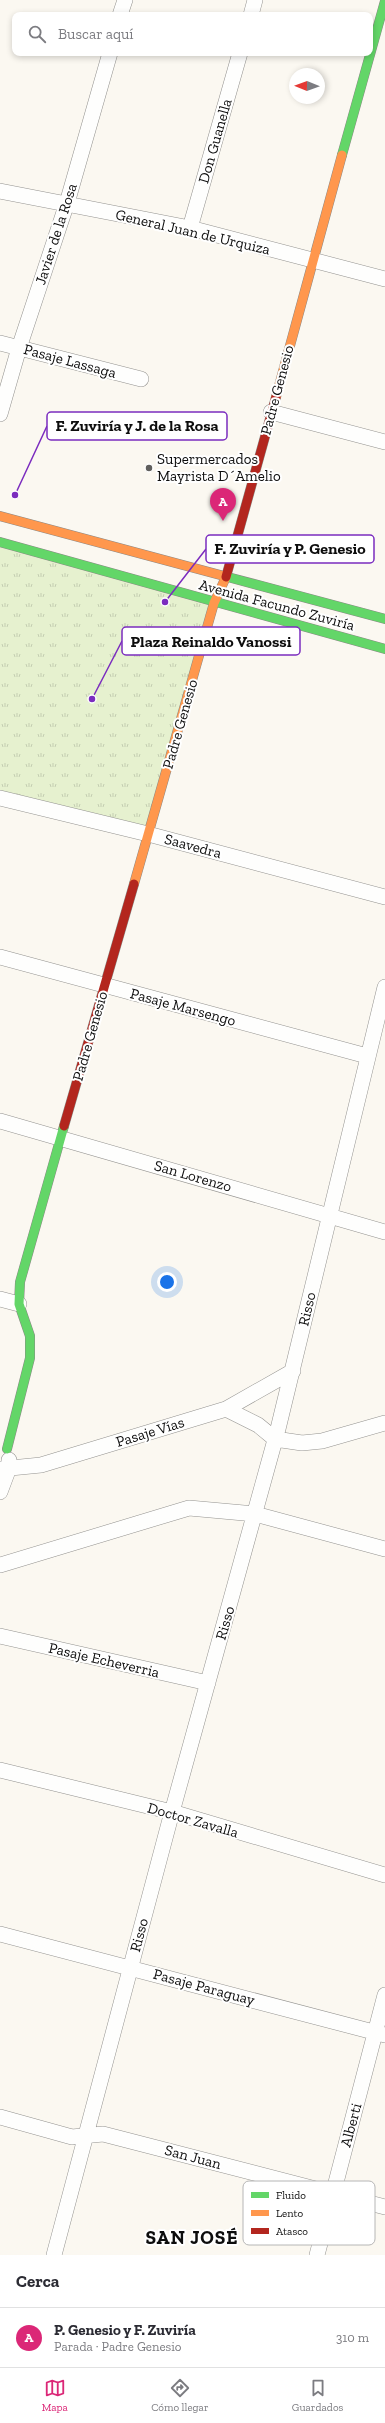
<!DOCTYPE html>
<html lang="es">
<meta charset="utf-8">
<style>
body{margin:0;font-family:"Zilla Slab",serif;background:#f7f7f7;color:#2b2b33}
.compass{position:absolute;left:289px;top:68px;width:36px;height:36px;border-radius:50%;background:#fff;box-shadow:0 2px 6px #0003;rotate:271deg}
.you{position:absolute;left:167px;top:1282px;width:14px;height:14px;margin:-10px;border:3px solid #fff;border-radius:50%;background:#1a73e8;box-shadow:0 0 0 6px #1a73e833}
.badge{display:grid;place-items:center;width:26px;height:26px;border-radius:50%;background:#db2777;color:#fff;font-size:13px;font-weight:700}
.pin{position:absolute;translate:-50% -33px;filter:drop-shadow(0 1px 2px #0008)}
.pin::after{content:'';position:absolute;top:21px;width:14px;height:12px;background:inherit;clip-path:polygon(0 0,100% 0,50% 100%)}
.list{margin:0;padding:0;list-style:none}
h2{display:flex;justify-content:space-between;align-items:center;height:52px;margin:0;padding:0 16px;font-size:17px}
h2 small{font-size:13px;font-weight:400;color:#7c7c81}
.list li{display:grid;grid-template-columns:26px 1fr auto;gap:12px;align-items:center;box-sizing:border-box;height:60px;padding:0 16px;border-top:1px solid #e1e1e2}
.list b{display:block;font-size:15px;white-space:nowrap}
.list p{margin:0;font-size:13px;white-space:nowrap;color:#7c7c81}
.list em{font-size:13px;font-style:normal;color:#7c7c81}
.icon{flex:none;width:22px;height:22px;fill:none;stroke:currentColor;stroke-width:2;stroke-linecap:round;stroke-linejoin:round}
.map{position:relative;flex:none;width:385px;height:2255px;overflow:hidden}
.search{position:absolute;background:#fff;box-shadow:0 2px 6px #0003;left:12px;right:12px;top:12px;height:44px;display:flex;align-items:center;gap:10px;box-sizing:border-box;padding:0 14px;border-radius:8px;color:#7c7c81;font-size:15px}
.sheet{height:112px;background:#fff}
nav{display:flex;justify-content:space-around;align-items:center;box-sizing:border-box;height:56px;border-top:1px solid #e1e1e2;background:#fff;font-size:11px;color:#7c7c81}
nav a{display:grid;justify-items:center;gap:2px}
nav .on{color:#db2777}
.map>svg:first-child{display:block}
.park{fill:url(#park-tufts)}
.lines{fill:none;stroke-linecap:round;stroke-linejoin:round}
.street-casing{stroke:#949390;stroke-width:16}
.fast-casing{stroke:#8b8986;stroke-width:10}
.slow-casing{stroke:#8b8986;stroke-width:10}
.jam-casing{stroke:#8b8986;stroke-width:10}
.street{stroke:#fefefd;stroke-width:15}
.fast{stroke:#63d668;stroke-width:9}
.slow{stroke:#ff974d;stroke-width:9}
.jam{stroke:#b3261e;stroke-width:9}
.poi-dot{fill:#605f5d;stroke:#fff;stroke-width:1.5}
.labels{text-anchor:middle;stroke-width:4;stroke-linejoin:round;paint-order:stroke}
.street-label{font-size:15px;fill:#0d0d0d;stroke:#fff}
.poi-label{font-size:15px;fill:#0d0d0d;stroke:#fff;text-anchor:start}
.district-label{font-size:19px;font-weight:bold;letter-spacing:1px;fill:#0d0d0d;stroke:#fff}
.key{fill:#fff;stroke:#b6b6b6;stroke-width:1}
.key-label{font-size:11px;fill:#0d0d0d}
.leader{fill:none;stroke:#7b2cbf;stroke-width:1.5}
.callout-dot{fill:#7b2cbf;stroke:#fff;stroke-width:1.5}
.callout{fill:#fff;stroke:#7b2cbf;stroke-width:1.5}
.callout-label{font-size:16px;text-anchor:middle;font-weight:bold;fill:#0d0d0d}
</style>
<div class="map">
<svg width="385" height="2255" viewBox="0 0 385 2255">
<defs>
<pattern id="park-tufts" width="24" height="20" patternUnits="userSpaceOnUse"><rect width="24" height="20" fill="#e6f1cf"/><path d="M3 7l-1-3M5 7V3M7 7l1-3M15 17l-1-3M17 17v-4M19 17l1-3" fill="none" stroke="#c4cdb1"/></pattern>
</defs>
<rect width="100%" height="100%" fill="#fbf8f1"/>
<path class="park" d="M0 546 212 604 147 831 0 795Z"/>
<g class="lines">
<g class="street-casing">
<path id="street" d="M120 15 125 0
M251 15 255 0
M0 191 190 228 385 279
M190 228 240 53
M0 343 141 379
M271 412 385 442
M0 414 19 348 67 203 110 53
M0 798 148 834 385 897
M0 957 367 1056
M0 1121 385 1232
M0 1299 19 1304
M226 1409 258 1425 275 1439 302 1443 322 1441 385 1423
M0 1469 41 1465 226 1409 293 1371
M0 1492 9 1468V1460
M0 1565 189 1508 255 1514 385 1549
M0 1636 208 1683
M0 1770 172 1812 385 1875
M0 1934 385 2035
M0 2117 72 2137 103 2134 385 2207
M54 2255 172 1812 278 1429 385 987
M317 2255 385 1995"/>
</g>
<g class="fast-casing">
<path id="fast" d="M342 155 385 1
M0 542 385 649
M224 576 385 619
M7 1449 30 1358V1336L19 1304 20 1282 64 1126"/>
</g>
<g class="slow-casing">
<path id="slow" d="M276 397 342 155
M0 516 224 576
M134 884 214 603 226 577"/>
</g>
<g class="jam-casing">
<path id="jam" d="M226 577 276 397
M64 1126 134 884"/>
</g>
<use href="#street" class="street"/>
<use href="#fast" class="fast"/>
<use href="#slow" class="slow"/>
<use href="#jam" class="jam"/>
</g>
<circle class="poi-dot" cx="149" cy="468" r="4"/>
<g class="labels">
<g class="street-label">
<text transform="translate(215 141) rotate(-74)" y="5">Don Guanella</text>
<text transform="translate(193 232) rotate(13)" y="5">General Juan de Urquiza</text>
<text transform="translate(56 234) rotate(-72)" y="5">Javier de la Rosa</text>
<text transform="translate(70 361) rotate(15)" y="5">Pasaje Lassaga</text>
<text transform="translate(277 390) rotate(-75)" y="5">Padre Genesio</text>
<text transform="translate(277 605) rotate(15)" y="5">Avenida Facundo Zuviría</text>
<text transform="translate(180 724) rotate(-74)" y="5">Padre Genesio</text>
<text transform="translate(193 846) rotate(15)" y="5">Saavedra</text>
<text transform="translate(183 1007) rotate(15)" y="5">Pasaje Marsengo</text>
<text transform="translate(90 1036) rotate(-74)" y="5">Padre Genesio</text>
<text transform="translate(193 1176) rotate(16)" y="5">San Lorenzo</text>
<text transform="translate(307 1309) rotate(-77)" y="5">Risso</text>
<text transform="translate(150 1432) rotate(-17)" y="5">Pasaje Vías</text>
<text transform="translate(225 1623) rotate(-74)" y="5">Risso</text>
<text transform="translate(104 1660) rotate(13)" y="5">Pasaje Echeverria</text>
<text transform="translate(193 1820) rotate(16)" y="5">Doctor Zavalla</text>
<text transform="translate(139 1935) rotate(-75)" y="5">Risso</text>
<text transform="translate(204 1987) rotate(15)" y="5">Pasaje Paraguay</text>
<text transform="translate(351 2125) rotate(-75)" y="5">Alberti</text>
<text transform="translate(193 2157) rotate(15)" y="5">San Juan</text>
</g>
<g class="poi-label">
<text x="157" y="464">Supermercados<tspan x="157" dy="17">Mayrista D´Amelio</tspan></text>
</g>
<g class="district-label">
<text x="192" y="2244">SAN JOSÉ</text>
</g>
</g>
<rect x="243" y="2181" width="132" height="64" rx="6" class="key"/>
<rect x="251" y="2192" width="18" height="6" fill="#63d668"/>
<rect x="251" y="2210" width="18" height="6" fill="#ff974d"/>
<rect x="251" y="2228" width="18" height="6" fill="#b3261e"/>
<g class="key-label">
<text x="276" y="2199">Fluido</text>
<text x="276" y="2217">Lento</text>
<text x="276" y="2235">Atasco</text>
</g>
<path class="leader" d="M15 495L47 426M165 602L206 549M92 699L122 641"/>
<g class="callout-dot">
<circle cx="15" cy="495" r="4"/>
<circle cx="165" cy="602" r="4"/>
<circle cx="92" cy="699" r="4"/>
</g>
<g class="callout">
<rect x="47" y="412" width="180" height="28" rx="4"/>
<rect x="206" y="535" width="168" height="28" rx="4"/>
<rect x="122" y="627" width="178" height="28" rx="4"/>
</g>
<g class="callout-label">
<text x="137" y="431">F. Zuviría y J. de la Rosa</text>
<text x="290" y="554">F. Zuviría y P. Genesio</text>
<text x="211" y="647">Plaza Reinaldo Vanossi</text>
</g>
</svg>
<svg class="compass" viewBox="-18 -18 36 36"><path d="M0-13l5 13h-10z" fill="#e53935"/><path d="M0 13l5-13h-10z" fill="#7c7c81"/></svg>
<div class="you"></div>
<div class="pin badge" style="left:223px;top:521px">A</div>
<div class="search"><svg class="icon" aria-label="search" viewBox="0 0 24 24"><circle cx="10" cy="10" r="6"/><path d="M15 15l6 6"/></svg>Buscar aquí</div>
</div>
<section class="sheet">
<h2>Cerca<small></small></h2>
<ul class="list">
<li><span class="badge">A</span><div><b>P. Genesio y F. Zuviría</b><p>Parada · Padre Genesio</p></div><em>310 m</em></li>
</ul>
</section>
<nav>
<a class="on"><svg class="icon" aria-label="map" viewBox="0 0 24 24"><path d="M3 6l6-2 6 2 6-2v14l-6 2-6-2-6 2zM9 4v14M15 6v14"/></svg>Mapa</a>
<a><svg class="icon" aria-label="directions" viewBox="0 0 24 24"><path d="M12 3l9 9-9 9-9-9zM9 14v-3h6M13 9l2 2-2 2"/></svg>Cómo llegar</a>
<a><svg class="icon" aria-label="saved" viewBox="0 0 24 24"><path d="M7 4h10v16l-5-4-5 4z"/></svg>Guardados</a>
</nav>
